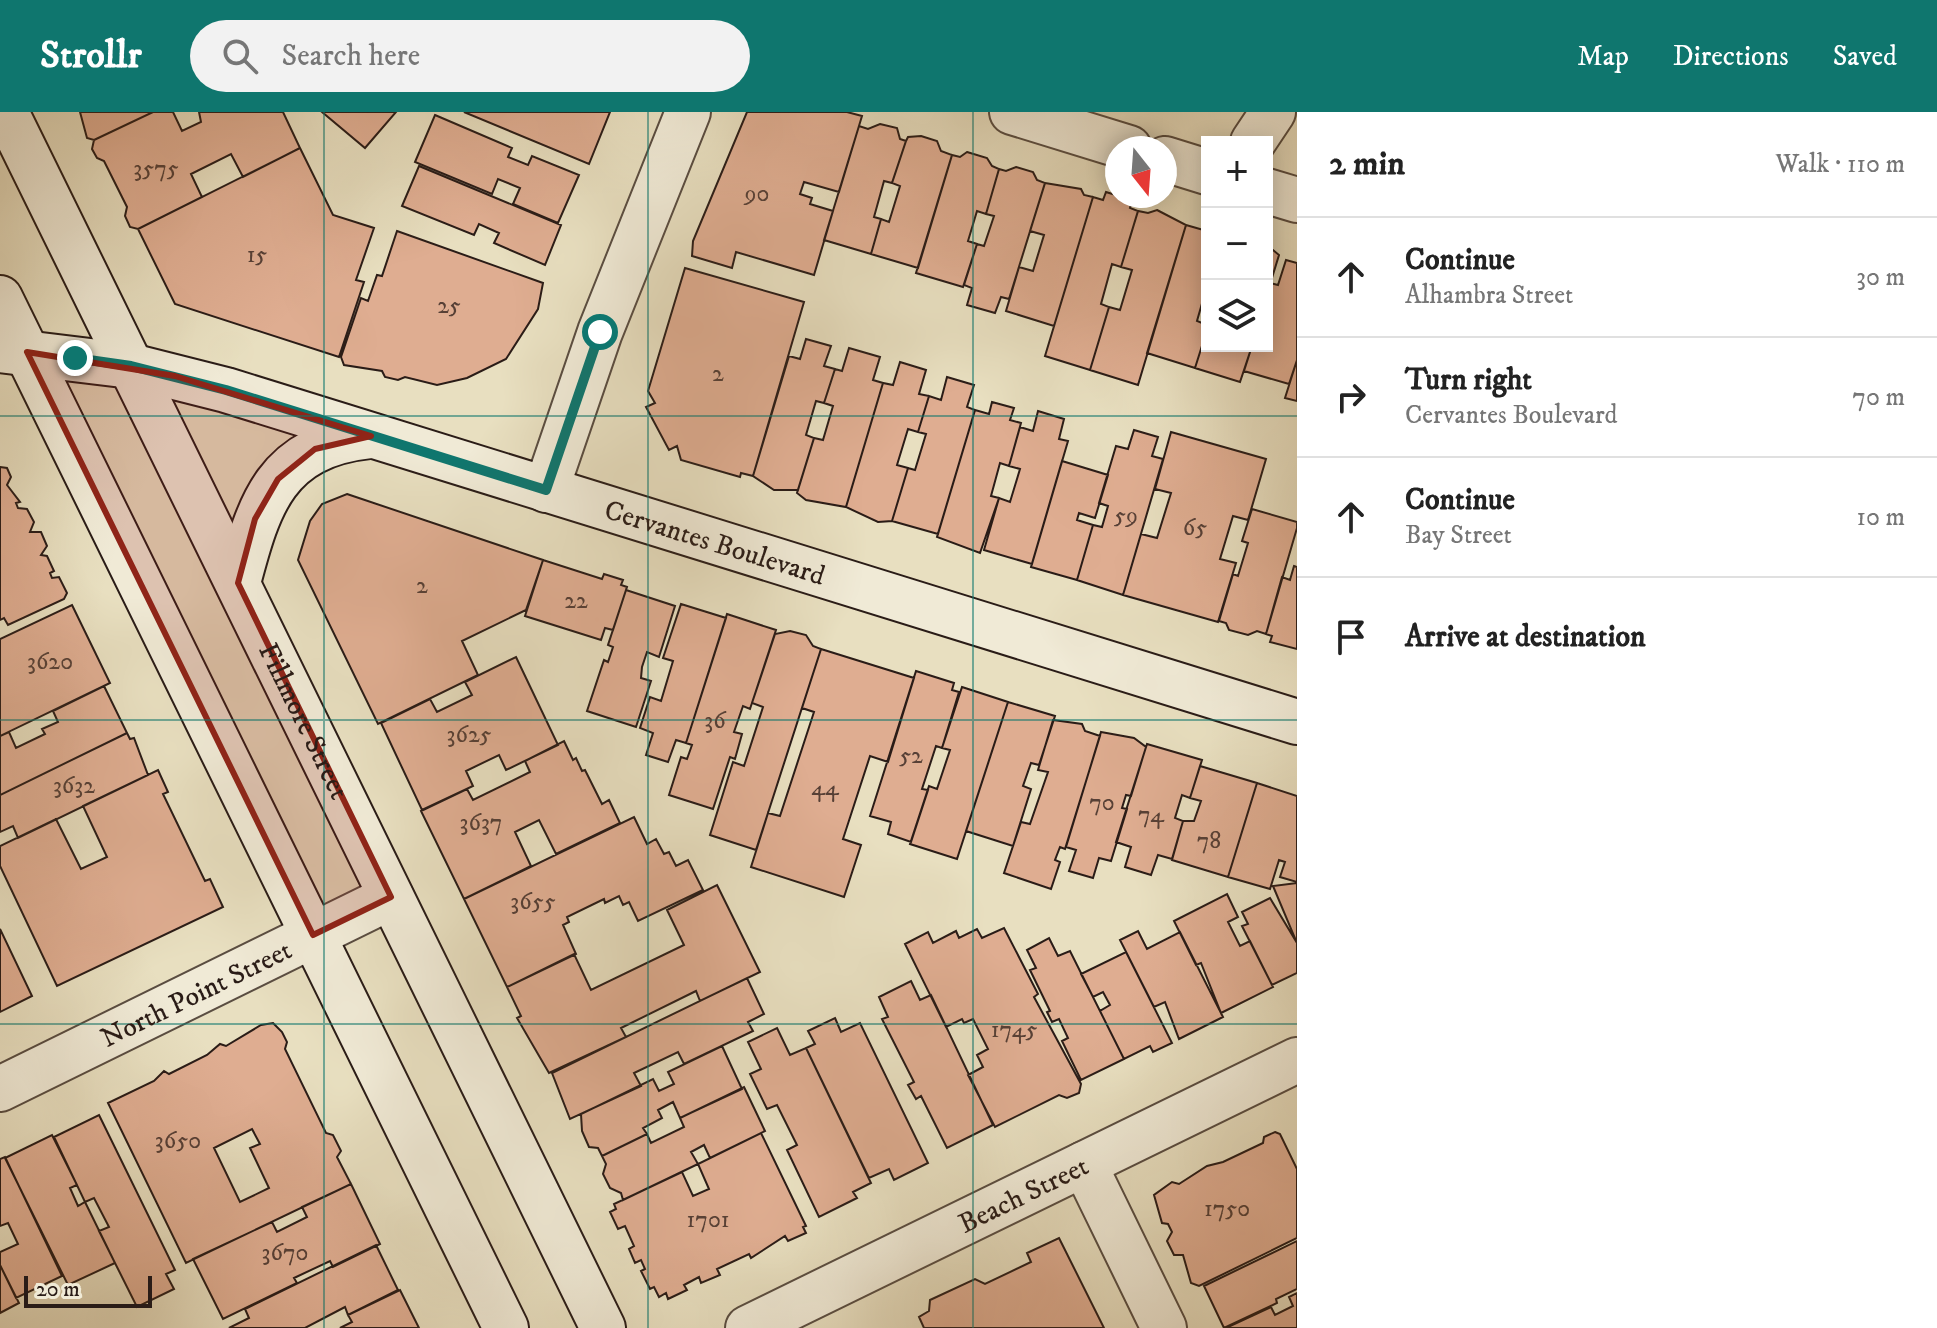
<!DOCTYPE html>
<meta charset="utf-8">
<style>
body{margin:0;font-family:"IM FELL DW Pica",serif;background:#f2f2f2;color:#222}
.controls{position:absolute;right:24px;top:24px;display:grid;overflow:hidden;border-radius:0px;box-shadow:0 4px 20px #0003}
.controls button{width:72px;height:72px;display:grid;place-items:center;padding:0;border:0;border-bottom:2px solid #e0e0e0;background:#fff;color:#222;font:40px sans-serif}
.compass{position:absolute;left:1105px;top:24px;width:72px;height:72px;border-radius:50%;background:#fff;box-shadow:0 4px 20px #0003;rotate:163deg}
.scale{position:absolute;left:24px;bottom:20px;width:128px;box-sizing:border-box;padding-left:8px;border:4px solid #2a1c17;border-top:0;font-size:22px;line-height:28px;white-space:nowrap;color:#2a1c17;-webkit-text-stroke:6px #f0ead6;paint-order:stroke}
.stop{position:absolute;width:24px;height:24px;margin:-18px;border:6px solid #0f766e;border-radius:50%;background:#fff}
.stop.end{background:#0f766e;border-color:#fff;box-shadow:0 2px 8px #0008}
.list{margin:0;padding:0;list-style:none}
h2{display:flex;justify-content:space-between;align-items:center;height:104px;margin:0;padding:0 32px;font-size:34px}
h2 small{font-size:26px;font-weight:400;color:#767676}
.list li{display:grid;grid-template-columns:52px 1fr auto;gap:24px;align-items:center;box-sizing:border-box;height:120px;padding:0 32px;border-top:2px solid #e0e0e0}
.list b{display:block;font-size:30px;white-space:nowrap}
.list p{margin:0;font-size:26px;white-space:nowrap;color:#767676}
.list em{font-size:26px;font-style:normal;color:#767676}
.icon{flex:none;width:44px;height:44px;fill:none;stroke:currentColor;stroke-width:2;stroke-linecap:round;stroke-linejoin:round}
.map{position:relative;flex:none;width:1297px;height:1216px;overflow:hidden}
header{display:flex;align-items:center;gap:48px;box-sizing:border-box;height:112px;padding:0 40px;background:#0f766e;color:#fff}
header strong{font-size:38px}
nav{display:flex;gap:44px;margin-inline-start:auto;font-size:28px}
.search{width:560px;height:72px;background:#f2f2f2;display:flex;align-items:center;gap:20px;box-sizing:border-box;padding:0 28px;border-radius:44px;color:#767676;font-size:30px}
main{display:flex}
aside{flex:1;background:#fff}
.map>svg:first-child{display:block}
.building{fill:#dfad91;stroke:#2a1c17;stroke-width:2;fill-rule:evenodd}
.lines{fill:none;stroke-linecap:round;stroke-linejoin:round}
.street-casing{stroke:#5a4d41;stroke-width:48}
.secondary-casing{stroke:#2a1c17;stroke-width:48}
.street{stroke:#f0ead6;stroke-width:44}
.secondary{stroke:#f0ead6;stroke-width:44}
.route{stroke:#0f766e;stroke-width:10}
.marked{fill:#8f2418;fill-opacity:0.2;stroke:#8f2418;stroke-width:6;stroke-linejoin:round}
.grid{fill:none;stroke:#0f766e;stroke-width:2;stroke-opacity:0.55}
.labels{text-anchor:middle;stroke-width:8;stroke-linejoin:round;paint-order:stroke}
.number-label{font-size:24px;fill:#574036}
.street-label{font-size:28px;fill:#2a1c17;stroke:#f0ead6}
</style>
<header>
<strong>Strollr</strong>
<div class="search"><svg class="icon" aria-label="search" viewBox="0 0 24 24"><circle cx="10" cy="10" r="6"/><path d="M15 15l6 6"/></svg>Search here</div>
<nav><a>Map</a><a>Directions</a><a>Saved</a></nav>
</header>
<main>
<div class="map">
<svg width="1297" height="1216" viewBox="0 0 1297 1216">
<rect width="100%" height="100%" fill="#e8dfc0"/>
<filter id="stains"><feTurbulence type="fractalNoise" baseFrequency=".0025" numOctaves="4"/><feColorMatrix values="0 0 0 0 .2 0 0 0 0 .09 0 0 0 0 .02 0 0 0 .5 -.17"/></filter>
<radialGradient id="worn" r=".72"><stop offset=".6" stop-color="#630" stop-opacity="0"/><stop offset="1" stop-color="#630" stop-opacity=".3"/></radialGradient>
<path class="building" d="M80 0H153L94 28 87 26Z
M153 0H173L182 19 201 10 199 0H283L300 36 243 65 231 42 191 62 202 85 138 117 130 115 125 104 127 95 104 49 97 46 92 37 94 28Z
M322 0H396L365 36Z
M464 0H610L589 52Z
M747 0H847L862 4 839 80 804 70 800 82 812 86 810 92 833 99 814 163 736 140 732 156 692 144 693 129Z
M435 3 512 36 508 45 528 53 532 44 579 63 558 111 513 92 520 76 498 67 492 82 415 50Z
M880 12 897 16 900 27 906 29 892 71 884 69 874 105 881 107 871 142 824 128 859 14 868 17Z
M921 24 937 29 941 39 952 43 918 156 871 142 881 107 889 110 900 74 892 71 906 29 908 25Z
M300 36 333 103 374 116 356 168 364 170 339 245 175 192 138 117Z
M967 40 987 46 992 54 999 57 986 102 977 99 968 129 977 132 963 175 916 161 952 43 960 45Z
M419 54 561 113 545 153 494 131 499 121 479 112 474 123 402 94Z
M1016 55 1033 60 1037 68 1045 71 1009 187 1001 185 995 201 967 193 972 176 964 173 977 132 984 134 994 104 986 102 999 57 1006 59Z
M1045 71 1081 77 1084 83 1093 85 1054 214 1006 199 1019 155 1033 159 1044 123 1030 119Z
M1106 80 1132 88 1130 96 1138 99 1121 155 1112 152 1101 192 1109 195 1090 258 1045 244 1093 85 1103 88Z
M1157 98 1186 113 1138 273 1090 258 1109 195 1120 198 1132 158 1121 155 1138 99 1148 101Z
M1186 113 1207 119V174L1197 209 1207 213V218L1195 256 1147 241Z
M397 119 543 171 538 197 506 247 467 266 437 273 405 265 398 268 385 265 382 259 344 253 341 245 361 186 368 189 377 163 382 164Z
M1267 133 1279 143 1267 182Z
M1286 148 1297 151V248L1289 272 1244 259 1252 234H1267V182L1270 171 1278 173Z
M685 156 804 190 753 364 741 361 740 365 681 348 677 334 669 338 646 295 655 291 648 279Z
M1207 218V234H1252L1240 270 1195 256Z
M806 227 831 234 824 254 835 257 824 291 816 289 806 323 814 326 798 378H774L753 364 789 244 800 247Z
M849 236 880 245 873 268 883 271 846 395 806 388 797 381 814 326 823 328 833 294 824 291 835 257 842 259Z
M1297 248V289L1285 286Z
M900 250 926 258 919 282 929 284 918 320 908 317 897 353 908 356 892 409 878 410 846 395 883 271 893 273Z
M947 265 974 273 967 295 975 298 938 422 892 409 908 356 915 358 926 322 918 320 929 284 941 288Z
M992 290 1014 296 1010 308 1021 311 1009 354 1000 351 991 384 999 386 980 441 937 425 975 298 989 302Z
M1038 299 1064 307 1059 327 1068 329 1032 452 984 438 999 386 1010 390 1020 357 1009 354 1020 315 1033 319Z
M1134 318 1158 325 1152 344 1163 347 1123 483 1077 468 1093 413 1102 415 1108 394 1099 391 1116 334 1128 337Z
M1171 320 1266 347 1248 408 1233 404 1220 447 1236 451 1218 510 1123 483 1141 422 1157 426 1171 381 1155 377Z
M1062 349 1108 363 1095 406 1079 401 1077 408 1093 413 1077 468 1031 455Z
M0 355 7 356 11 365 7 373 20 390 16 391 18 396 27 397 34 410 30 420H41L47 434 41 443 47 444 54 459 50 461 52 466 59 465 67 481 64 487 8 513 4 506 0 508Z
M347 382 543 448 526 498 462 529 478 563 378 612 298 448 310 409 322 392Z
M1252 397 1297 410V416L1266 522 1257 519 1248 523 1229 518 1226 511 1219 509 1233 462 1238 464 1248 431 1242 429Z
M543 448 602 467 604 462 623 468 621 473 627 475 613 518 605 516 601 528 525 504Z
M1294 454 1297 455V537L1270 530 1272 524 1266 522 1282 465 1290 468Z
M626 478 675 494 659 545 647 540 642 555 641 566 651 569 636 615 587 599 604 548 608 550 613 535 608 533Z
M681 492 726 506 686 631 676 628 668 650 646 643 653 621 640 616 650 585 661 589 673 549 663 546Z
M72 493 110 571 0 624V527Z
M727 502 776 518 750 597 743 594 734 620 742 622 735 647 730 645 713 697 669 683 681 645 687 647 692 633 686 631Z
M790 519 806 523 813 534 821 537 756 738 710 723 733 650 744 654 763 595 752 591 775 522Z
M821 537 914 566 888 650 870 644 843 727 861 733 844 785 751 755 768 701 780 704 814 600 802 596Z
M516 545 558 633 506 658 499 643 466 659 473 674 422 698 381 611 430 587 437 600 472 583 465 570Z
M916 559 954 571 952 578 959 580 942 636 936 634 922 677 928 678 911 730 888 722 891 710 870 704Z
M104 574 127 621 0 683V624L9 620 16 636 45 622 42 617 58 610 53 599Z
M962 575 1008 590 957 747 910 732 929 674 937 677 950 638 942 636Z
M1008 590 1055 604 1039 653 1031 651 1023 674 1031 677 1013 734 966 719Z
M1053 608 1082 612 1085 619 1100 624 1065 737 1060 735 1055 748 1060 750 1051 777 1004 761 1021 710 1030 712 1048 660 1038 658Z
M1101 620 1134 626 1146 635 1131 684 1126 683 1122 696 1127 697 1111 749 1099 746 1093 766 1069 759 1076 738 1066 735Z
M127 621 130 627 134 626 148 663 18 726 13 714 0 720V683Z
M564 629 573 648 576 646 582 659 585 658 602 692 609 688 620 711 556 742 539 708 515 720 531 754 464 787 421 699 467 677 473 688 530 660 525 649Z
M1147 632 1202 648 1190 686 1182 683 1175 706 1183 709 1172 747 1158 743 1151 763 1125 755 1131 735 1116 730Z
M1200 654 1257 671 1228 765 1172 748 1183 709H1194L1201 689 1190 686Z
M158 658 168 680 163 682 205 769 210 767 223 795 57 874 0 754V734L56 707 81 757 107 745 83 694Z
M1257 671 1297 684V770L1280 765 1285 750 1279 748 1270 777 1228 765Z
M634 705 647 732 656 727 664 742 669 740 676 754 688 748 703 778 638 809 629 790 623 793 619 784 605 791 604 787 567 805 569 810 563 813 576 842 507 875 464 787Z
M1297 771V831L1273 774Z
M717 773 760 860 700 889 696 879 621 916 626 925 549 961 517 906 521 904 507 875 574 842 591 878 684 833 667 798Z
M1227 782 1238 805 1228 810 1240 834 1250 829 1273 875 1221 901 1201 851 1196 853 1174 809Z
M1270 786 1297 831V861L1272 873 1242 814 1248 812 1242 800Z
M1004 816 1038 882 1034 885 1081 972 1079 981 1067 986 1059 983 995 1015 968 963 983 955 977 943 988 937 973 907 964 911 962 907 946 915 905 832 928 820 933 831 956 819 959 826 977 817 982 826Z
M0 817 32 884 0 900Z
M1138 819 1147 837 1180 820 1223 905 1179 927 1165 890 1154 895 1120 828Z
M1049 826 1058 844 1070 839 1124 947 1081 968 1062 929 1068 926 1059 907 1052 910 1047 900 1050 899 1030 858 1036 856 1027 838Z
M1126 840 1172 931 1153 940 1150 934 1124 947 1100 899 1110 893 1103 880 1093 885 1081 862Z
M747 866 764 902 748 910 753 919 684 952 678 940 634 961 641 974 570 1007 552 961Z
M911 869 920 888 931 883 993 1013 947 1036 921 984 916 987 908 973 914 970 882 907 888 905 879 885Z
M835 906 841 920 860 911 928 1051 894 1068 889 1057 869 1066 806 936 815 932 808 919Z
M273 911 282 920 287 930 285 937 326 1021 333 1023 341 1039 337 1045 351 1072 186 1151 108 991 154 969 164 959 169 962 207 943 220 932 226 934 261 913ZM252 1017 260 1032 250 1036 269 1076 240 1090 214 1036Z
M777 916 790 943 806 936 871 1071 853 1080 857 1086 819 1105 787 1038 797 1033 777 993 767 997 750 962 761 957 748 930Z
M722 934 742 977 680 1006 673 990 658 998 662 1006 643 1016 647 1022 602 1044 598 1036 589 1035 582 1019 581 1002 653 967 659 979 674 972 668 960Z
M744 975 765 1019 710 1046 704 1033 691 1040 698 1052 623 1088 621 1081 610 1076 603 1062 606 1052 602 1044 647 1022 651 1031 684 1015 680 1006Z
M99 1003 175 1158 166 1162 174 1177 137 1195 99 1119 109 1115 94 1086 85 1090 54 1025Z
M1275 1020 1280 1022 1297 1057V1126L1199 1174 1191 1171 1183 1143H1174L1167 1129 1172 1120 1168 1112 1162 1111 1154 1083 1172 1070 1179 1072 1207 1054 1223 1050 1263 1031 1264 1025Z
M761 1021 806 1114 803 1115 806 1121 788 1129 785 1124 751 1146 749 1142 717 1157 720 1163 701 1171 699 1165 684 1173 687 1178 668 1187 666 1181 659 1185 654 1175 650 1177 641 1159 645 1157 641 1148 635 1151 629 1137 634 1134 625 1114 618 1117 610 1100 616 1097 614 1092 682 1060 693 1084 709 1077 698 1052Z
M52 1023 77 1073 70 1076 78 1094 85 1090 115 1151 68 1173 5 1046Z
M5 1045 62 1164 16 1186 0 1153V1140L18 1132 8 1111 0 1114V1047Z
M351 1072 380 1132 333 1155 330 1149 294 1166 297 1171 223 1207 193 1147 272 1110 277 1120 307 1105 302 1095Z
M1059 1126 1104 1216H924L919 1205 929 1199 930 1188 975 1167 985 1172 1031 1150 1027 1141Z
M1297 1129V1177L1276 1187 1277 1191 1224 1216 1204 1174Z
M376 1133 398 1178 348 1203 345 1195 305 1216H229L249 1206 245 1197Z
M0 1153 19 1191 0 1201Z
M400 1178 419 1216H340L352 1210 348 1203Z
M1297 1181V1216H1226L1271 1195 1275 1203 1293 1194 1289 1185Z"/>
<g class="lines">
<g class="street-casing">
<g id="street">
<path d="M1012 0 1129 36"/>
<path d="M1253 30 1273 0"/>
<path d="M1165 47 1207 60"/>
<path d="M1267 79 1297 88"/>
<path d="M546 378 600 220 688 0"/>
<path id="s1" d="M0 977 391 785"/>
<path d="M1084 1052 1164 1216"/>
<path id="s2" d="M748 1216 1297 948"/>
</g>
</g>
<g class="secondary-casing">
<g id="secondary">
<path id="s3" d="M6 0 603 1216"/>
<path d="M0 186 506 1216"/>
<path id="s4" d="M0 238 131 254 226 278 1297 610"/>
<path d="M238 471C259 391 276 334 370 324"/>
</g>
</g>
<use href="#street" class="street"/>
<use href="#secondary" class="secondary"/>
</g>
<g class="lines">
<path class="route" d="M75 246 131 254 226 278 546 378 600 220"/>
</g>
<path class="marked" d="M27 240 175 264 371 324 315 337 278 367 255 407 238 471 391 785 313 823Z"/>
<path class="grid" d="M324 0V1216M648 0V1216M973 0V1216M0 304H1297M0 608H1297M0 912H1297"/>
<g class="labels">
<g class="number-label">
<text x="156" y="64">3575</text>
<text x="757" y="89">90</text>
<text x="257" y="150">15</text>
<text x="449" y="201">25</text>
<text x="718" y="269">2</text>
<text x="1126" y="411">59</text>
<text x="1195" y="423">65</text>
<text x="422" y="481">2</text>
<text x="576" y="496">22</text>
<text x="50" y="557">3620</text>
<text x="715" y="616">36</text>
<text x="469" y="630">3625</text>
<text x="911" y="651">52</text>
<text x="74" y="681">3632</text>
<text x="825" y="683">44</text>
<text x="1102" y="698">70</text>
<text x="1151" y="710">74</text>
<text x="481" y="718">3637</text>
<text x="1209" y="736">78</text>
<text x="533" y="797">3655</text>
<text x="1014" y="925">1745</text>
<text x="178" y="1036">3650</text>
<text x="1227" y="1104">1750</text>
<text x="708" y="1115">1701</text>
<text x="285" y="1148">3670</text>
</g>
<g class="street-label">
<text dy="10" stroke="none"><textPath href="#s4" startOffset="742">Cervantes Boulevard</textPath></text>
<text dy="10" stroke="none"><textPath href="#s3" startOffset="678">Fillmore Street</textPath></text>
<text dy="10" stroke="none"><textPath href="#s1" startOffset="218">North Point Street</textPath></text>
<text dy="10" stroke="none"><textPath href="#s2" startOffset="306">Beach Street</textPath></text>
</g>
</g>
<rect width="100%" height="100%" filter="url(#stains)"/>
<rect width="100%" height="100%" fill="url(#worn)"/>
</svg>
<div class="controls">
<button>+</button>
<button>−</button>
<button><svg class="icon" aria-label="layers" viewBox="0 0 24 24"><path d="M12 4l9 5-9 5-9-5zM3 14l9 5 9-5"/></svg></button>
</div>
<svg class="compass" viewBox="-18 -18 36 36"><path d="M0-13l5 13h-10z" fill="#e53935"/><path d="M0 13l5-13h-10z" fill="#767676"/></svg>
<div class="scale">20 m</div>
<div class="stop" style="left:600px;top:220px"></div>
<div class="stop end" style="left:75px;top:246px"></div>
</div>
<aside>
<h2>2 min<small>Walk · 110 m</small></h2>
<ul class="list">
<li><svg class="icon" aria-label="ahead" viewBox="0 0 24 24"><path d="M12 20V5M6 11l6-6 6 6"/></svg><div><b>Continue</b><p>Alhambra Street</p></div><em>30 m</em></li>
<li><svg class="icon" aria-label="right" viewBox="0 0 24 24"><path d="M7 20v-9h11M14 6l5 5-5 5"/></svg><div><b>Turn right</b><p>Cervantes Boulevard</p></div><em>70 m</em></li>
<li><svg class="icon" aria-label="ahead" viewBox="0 0 24 24"><path d="M12 20V5M6 11l6-6 6 6"/></svg><div><b>Continue</b><p>Bay Street</p></div><em>10 m</em></li>
<li><svg class="icon" aria-label="arrive" viewBox="0 0 24 24"><path d="M6 21V4h12l-3 4 3 4H6"/></svg><div><b>Arrive at destination</b></div></li>
</ul>
</aside>
</main>
